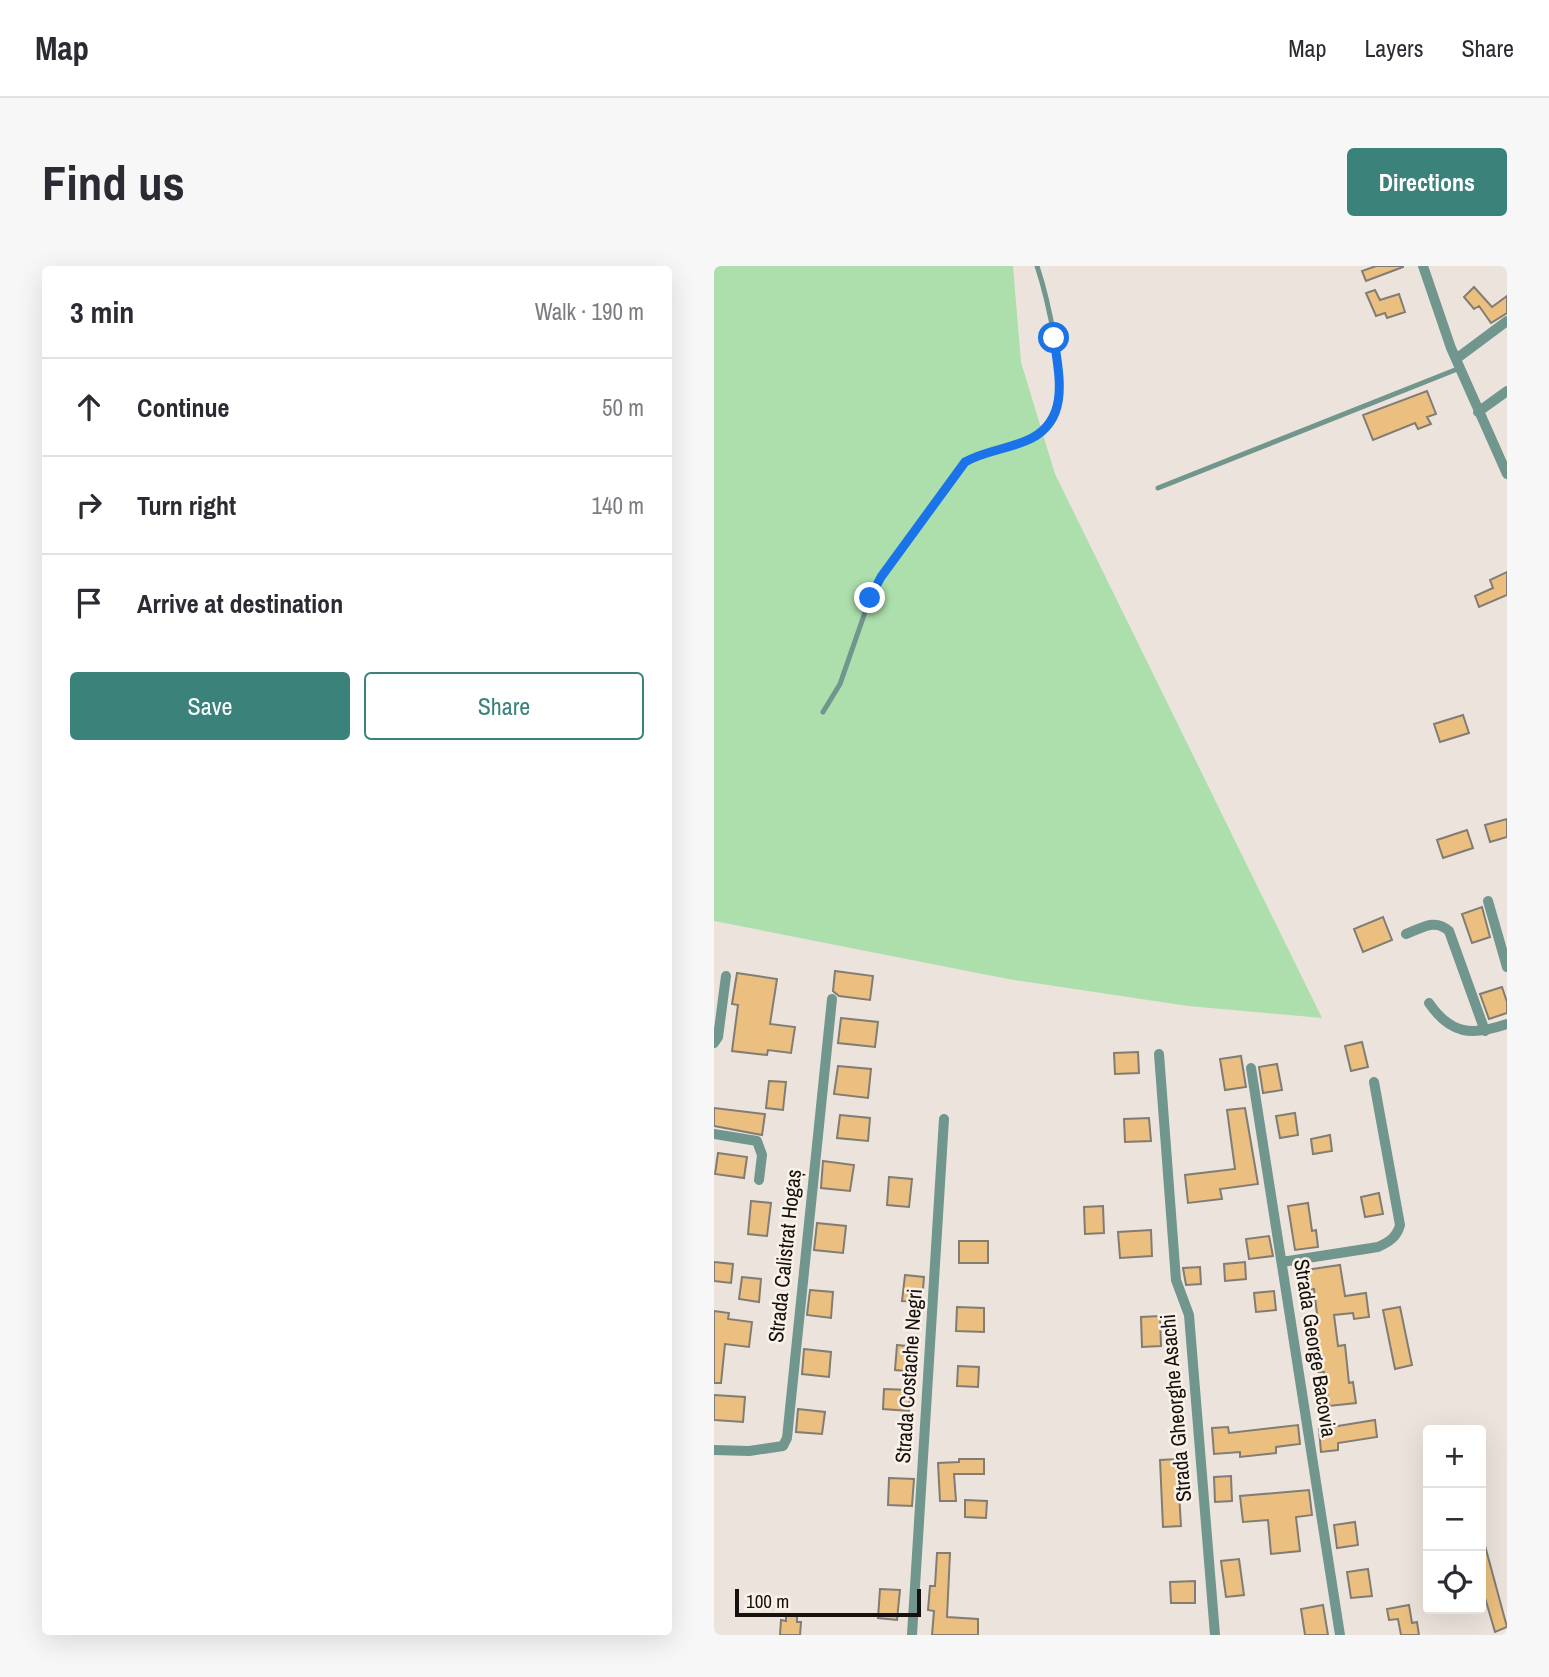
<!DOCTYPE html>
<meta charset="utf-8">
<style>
body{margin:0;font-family:"Archivo Narrow",sans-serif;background:#f7f7f7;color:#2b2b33}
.controls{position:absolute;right:21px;bottom:21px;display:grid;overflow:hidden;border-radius:7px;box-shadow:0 7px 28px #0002}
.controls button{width:63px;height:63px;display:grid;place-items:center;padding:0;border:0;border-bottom:2px solid #e1e1e2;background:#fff;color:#2b2b33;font:35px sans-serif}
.scale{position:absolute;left:21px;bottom:18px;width:186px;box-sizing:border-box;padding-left:7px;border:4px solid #14110f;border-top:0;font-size:19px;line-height:24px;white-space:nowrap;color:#14110f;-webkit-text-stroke:5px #faf1e9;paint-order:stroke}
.stop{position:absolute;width:21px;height:21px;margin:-16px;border:5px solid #1a73e8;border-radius:50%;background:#fff}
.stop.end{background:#1a73e8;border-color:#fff;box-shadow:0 2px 7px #0008}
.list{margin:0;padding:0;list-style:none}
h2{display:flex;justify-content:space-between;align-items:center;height:91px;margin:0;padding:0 28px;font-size:30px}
h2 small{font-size:23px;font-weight:400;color:#7c7c81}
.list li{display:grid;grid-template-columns:46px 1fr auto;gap:21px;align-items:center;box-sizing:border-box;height:98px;padding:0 28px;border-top:2px solid #e1e1e2}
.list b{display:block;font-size:26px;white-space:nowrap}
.list em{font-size:23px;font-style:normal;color:#7c7c81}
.actions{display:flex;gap:14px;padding:21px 28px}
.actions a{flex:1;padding:16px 0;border:2px solid #3b827b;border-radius:7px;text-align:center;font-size:24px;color:#3b827b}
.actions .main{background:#3b827b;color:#fff}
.icon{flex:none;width:38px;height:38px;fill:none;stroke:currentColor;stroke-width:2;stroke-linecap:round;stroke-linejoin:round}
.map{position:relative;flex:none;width:793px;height:1369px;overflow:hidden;border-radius:7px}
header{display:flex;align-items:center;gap:42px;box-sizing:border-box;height:98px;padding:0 35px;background:#fff;border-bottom:2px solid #e1e1e2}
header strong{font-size:33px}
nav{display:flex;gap:38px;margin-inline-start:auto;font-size:24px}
.intro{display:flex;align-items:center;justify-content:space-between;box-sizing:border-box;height:168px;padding:0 42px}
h1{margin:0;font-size:49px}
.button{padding:18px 32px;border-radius:7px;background:#3b827b;color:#fff;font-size:24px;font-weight:700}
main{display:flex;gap:42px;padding:0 42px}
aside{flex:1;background:#fff;border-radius:7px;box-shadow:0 7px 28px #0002}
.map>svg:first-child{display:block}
.green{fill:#acdfac}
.building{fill:#eabf7f;stroke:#817c74;stroke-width:2}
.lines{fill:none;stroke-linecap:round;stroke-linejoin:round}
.lane{stroke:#71968e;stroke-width:5}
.street{stroke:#71968e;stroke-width:10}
.route{stroke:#1a73e8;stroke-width:9}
.labels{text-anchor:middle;stroke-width:5;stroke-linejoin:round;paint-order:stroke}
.street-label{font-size:21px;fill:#14110f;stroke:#faf1e9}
</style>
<header>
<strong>Map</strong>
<nav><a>Map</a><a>Layers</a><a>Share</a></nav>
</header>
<div class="intro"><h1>Find us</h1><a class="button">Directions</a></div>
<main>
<aside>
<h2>3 min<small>Walk · 190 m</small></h2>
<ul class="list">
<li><svg class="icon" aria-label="ahead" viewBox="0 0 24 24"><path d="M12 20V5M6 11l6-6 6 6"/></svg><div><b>Continue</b></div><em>50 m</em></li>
<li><svg class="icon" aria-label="right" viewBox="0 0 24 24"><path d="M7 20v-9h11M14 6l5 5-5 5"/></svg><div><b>Turn right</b></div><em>140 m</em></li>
<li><svg class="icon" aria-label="arrive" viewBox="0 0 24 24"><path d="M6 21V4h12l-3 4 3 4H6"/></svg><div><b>Arrive at destination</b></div></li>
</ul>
<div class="actions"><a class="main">Save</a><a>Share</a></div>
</aside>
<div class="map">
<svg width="793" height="1369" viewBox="0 0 793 1369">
<rect width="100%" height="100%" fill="#ece4dc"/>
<path class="green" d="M0 0H299L307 96 341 208 608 752 474 740 294 713 0 655Z"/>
<path class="building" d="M662 0H689V1L652 15 648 5Z
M760 21 778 41 793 30V47L777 57 765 40 760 43 750 31Z
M661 24 666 34 685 28 691 46 673 52 671 47 662 50 652 27Z
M713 125 722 148 713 151 717 158 704 163 701 157 659 174 649 149Z
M793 306V329L765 341 761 330 779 322 776 314Z
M749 449 755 467 726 476 720 458Z
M793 553V571L776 576 771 559Z
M753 564 759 582 729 592 723 574Z
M768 641 776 671 758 677 748 648Z
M669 651 678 674 649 686 640 663Z
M121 705 159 710 156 734 125 730 119 725Z
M23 707 63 713 56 758 81 761 77 787 54 784 53 789 18 785 24 739 18 738Z
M788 721 793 736V747L775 753 766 728Z
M127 752 164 756 161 781 124 777Z
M648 776 654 801 637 805 631 780Z
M424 786 425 807 401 808 400 787Z
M527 790 532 821 511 824 506 793Z
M563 798 568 824 549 827 545 801Z
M124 800 157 803 154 832 120 828Z
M55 815 72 816 69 844 52 842Z
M0 842 51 848 48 869 0 860Z
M531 842 544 918 506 923 508 933 474 937 471 909 521 903 513 844Z
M581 847 584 869 566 872 562 850Z
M126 849 156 852 154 875 123 872Z
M435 852 437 875 411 876 410 853Z
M616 869 618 885 599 888 597 873Z
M4 887 33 891 30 912 1 908Z
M109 895 140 899 136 925 107 922Z
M175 911 198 913 195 941 173 939Z
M665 927 669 948 651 951 647 931Z
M37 935 57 937 53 970 34 968Z
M594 937 598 965 602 964 604 981 581 984 574 940Z
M389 940 390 967 371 968 370 941Z
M103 957 132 960 129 987 100 984Z
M437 964 438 990 406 992 404 966Z
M555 970 559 990 535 993 532 973Z
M245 975H274V997H245Z
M0 996 19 998 17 1017 0 1015Z
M531 996 532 1013 511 1015 510 998Z
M626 999 631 1030 652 1027 655 1051 640 1053 639 1047 620 1049 624 1080 631 1079 635 1117 639 1116 642 1137 615 1140 610 1106H604L600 1078 598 1057H604L600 1023 594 1024 591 1004Z
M486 1001 487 1018 472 1019 469 1002Z
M191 1009 210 1011 208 1036 188 1035Z
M28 1011 47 1013 45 1036 25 1033Z
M96 1024 119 1026 117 1052 93 1049Z
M560 1025 562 1044 542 1046 540 1027Z
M243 1041 270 1042V1066L242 1065Z
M686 1041 698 1099 681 1103 669 1044Z
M0 1045 15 1047 14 1053 38 1056 35 1081 11 1078 7 1117H0Z
M446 1050 447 1080 428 1081 427 1051Z
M183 1079 203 1081 202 1106 181 1104Z
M90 1083 117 1086 115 1111 88 1108Z
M244 1100 265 1101 264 1121 243 1120Z
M170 1123 196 1124 195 1145 169 1143Z
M0 1129 31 1131 29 1156 0 1154Z
M84 1143 111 1146 108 1168 82 1166Z
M661 1154 663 1171 624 1177V1184L607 1186 605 1163Z
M584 1159 586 1178 562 1181V1187L526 1191V1186L500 1188 498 1162 514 1161 515 1167Z
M245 1193H270V1208H240L242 1235H226L224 1197 245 1196Z
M463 1193 467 1260 449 1261 446 1194Z
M517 1210 518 1235 501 1236 500 1211Z
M175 1212 200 1213 198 1240 174 1239Z
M595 1224 598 1249 582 1251 586 1285 557 1288 554 1254 529 1256 526 1230Z
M251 1234 273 1235 272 1252 251 1251Z
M641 1256 644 1279 623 1282 620 1259Z
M770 1276 793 1361 781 1366 767 1318V1277Z
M223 1287H236L233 1351 264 1353V1369H218L220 1345 214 1344 216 1320H221Z
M525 1293 530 1329 512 1331 507 1295Z
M654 1303 658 1330 637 1332 633 1306Z
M481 1315V1337H457L456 1316Z
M166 1323 186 1324 183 1354 164 1352Z
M609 1339 614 1369H591L587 1343Z
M695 1339 698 1357 703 1356 705 1369H687L684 1353 675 1354 673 1343Z
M72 1349 83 1350V1356H87L86 1369H66L67 1354 72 1355Z"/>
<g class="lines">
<path class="lane" d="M444 222 746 102
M109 446 126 418 156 332 167 311 251 196C272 184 296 183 317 172 328 167 339 156 343 145 353 116 333 30 323 0"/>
<path class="street" d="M709 0 737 82 793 208
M742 93 793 55
M764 146 793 125
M774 635 793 701
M692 668C708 662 721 652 735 665L771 765
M715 737C737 769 758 770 793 758
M0 777 4 771 12 710
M445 788 462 1014 475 1049 501 1369
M537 802 626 1369
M0 868 43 875 48 889 45 914
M568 996 664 981C675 976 683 971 686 959L660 816
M0 1184 35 1185 69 1180 73 1172 118 733
M198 1369 230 853"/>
</g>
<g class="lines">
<path class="route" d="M156 332 167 311 251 196C272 184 297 183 318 172 357 151 344 106 340 72"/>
</g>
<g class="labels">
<g class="street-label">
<text transform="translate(71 990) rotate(-84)" y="7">Strada Calistrat Hogaș</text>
<text transform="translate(601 1082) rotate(81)" y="7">Strada George Bacovia</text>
<text transform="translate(195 1110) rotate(-86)" y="7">Strada Costache Negri</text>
<text transform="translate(462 1142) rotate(-95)" y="7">Strada Gheorghe Asachi</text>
</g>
</g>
</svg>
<div class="controls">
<button>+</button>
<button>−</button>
<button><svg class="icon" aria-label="locate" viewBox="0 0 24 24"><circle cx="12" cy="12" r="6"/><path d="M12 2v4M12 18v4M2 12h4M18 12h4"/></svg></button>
</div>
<div class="scale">100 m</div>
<div class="stop" style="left:340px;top:72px"></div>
<div class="stop end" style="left:156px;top:332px"></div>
</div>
</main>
